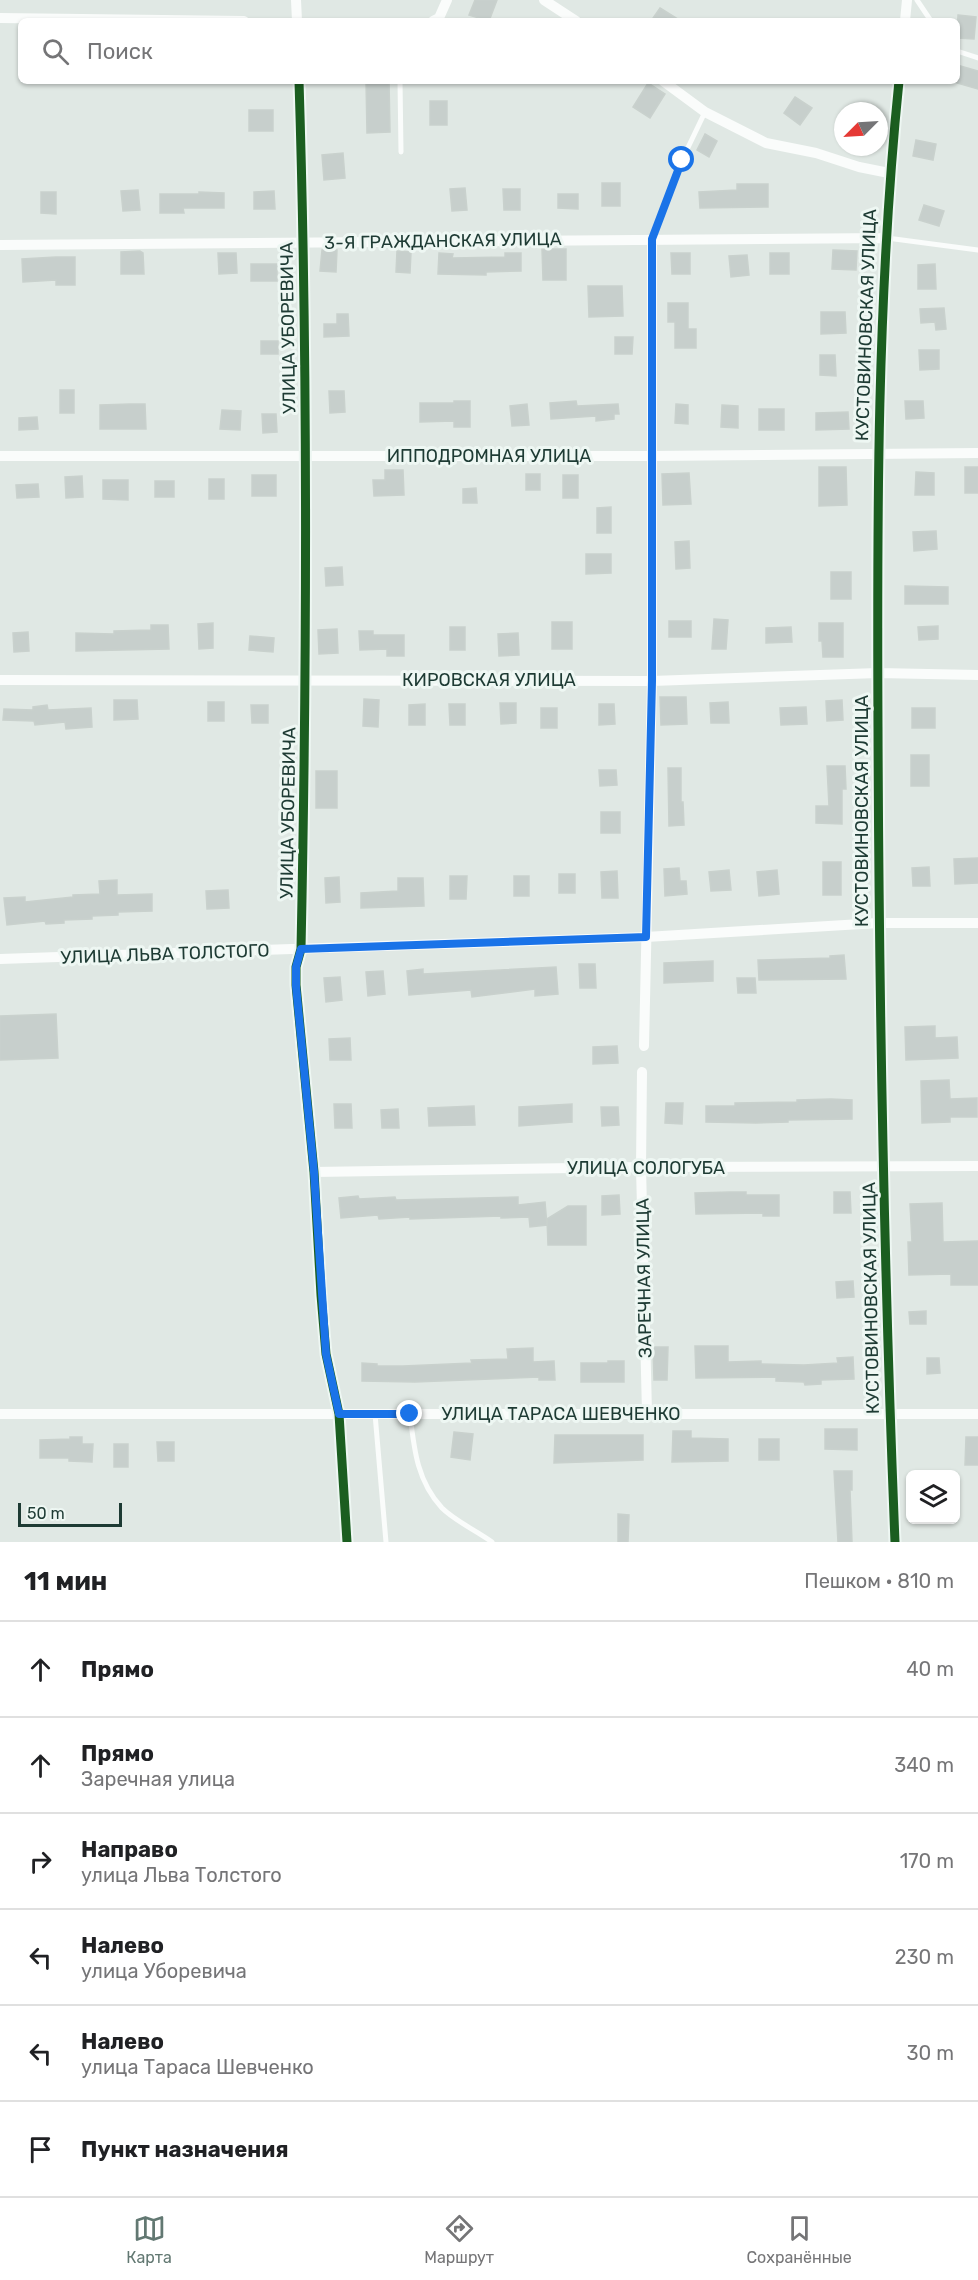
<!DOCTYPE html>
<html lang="ru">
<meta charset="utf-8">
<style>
body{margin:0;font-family:Rubik,sans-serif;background:#f6f6f6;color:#202124}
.controls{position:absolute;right:18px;bottom:18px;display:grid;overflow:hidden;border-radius:9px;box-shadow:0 2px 4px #0004}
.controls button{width:54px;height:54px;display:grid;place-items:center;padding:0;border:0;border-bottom:2px solid #e0e0e0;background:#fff;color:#202124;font:30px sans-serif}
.compass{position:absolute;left:834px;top:102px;width:54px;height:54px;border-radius:50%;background:#fff;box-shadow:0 2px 4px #0004;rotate:246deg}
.scale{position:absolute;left:18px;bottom:15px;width:104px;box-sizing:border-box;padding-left:6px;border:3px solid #1e3b34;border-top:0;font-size:16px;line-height:21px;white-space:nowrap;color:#1e3b34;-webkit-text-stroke:4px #eef7f3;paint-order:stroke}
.stop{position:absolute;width:18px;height:18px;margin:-14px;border:4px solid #1a73e8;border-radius:50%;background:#fff}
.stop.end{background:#1a73e8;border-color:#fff;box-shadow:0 2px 6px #0008}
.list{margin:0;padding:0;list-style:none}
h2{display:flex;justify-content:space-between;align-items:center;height:78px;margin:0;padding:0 24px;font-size:26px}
h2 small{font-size:20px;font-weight:400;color:#757577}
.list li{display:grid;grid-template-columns:39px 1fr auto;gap:18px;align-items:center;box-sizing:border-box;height:96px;padding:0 24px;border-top:2px solid #e0e0e0}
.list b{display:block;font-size:22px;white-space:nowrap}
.list p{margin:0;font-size:20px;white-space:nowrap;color:#757577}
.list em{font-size:20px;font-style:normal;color:#757577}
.icon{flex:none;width:33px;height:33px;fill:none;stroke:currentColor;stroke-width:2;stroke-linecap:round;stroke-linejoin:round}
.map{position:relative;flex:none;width:978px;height:1542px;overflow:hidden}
.search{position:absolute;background:#fff;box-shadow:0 2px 4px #0004;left:18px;right:18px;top:18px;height:66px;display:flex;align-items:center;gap:15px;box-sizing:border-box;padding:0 21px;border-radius:9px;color:#757577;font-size:22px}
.sheet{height:654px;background:#fff}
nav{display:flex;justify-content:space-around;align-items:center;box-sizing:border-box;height:84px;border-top:2px solid #e0e0e0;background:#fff;font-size:16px;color:#757577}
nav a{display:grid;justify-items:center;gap:3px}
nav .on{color:#627872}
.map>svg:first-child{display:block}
.building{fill:#c7cfcc;stroke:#c9d1cd;stroke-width:1.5}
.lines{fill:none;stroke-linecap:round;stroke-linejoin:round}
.lane{stroke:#fafcfb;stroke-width:5}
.street{stroke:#fafcfb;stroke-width:10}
.cycleway-casing{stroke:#eef7f3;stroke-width:13}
.cycleway{stroke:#1b5e20;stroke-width:9}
.route{stroke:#1a73e8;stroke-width:8}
.labels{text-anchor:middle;stroke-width:6;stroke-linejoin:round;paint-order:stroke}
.street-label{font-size:18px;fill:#1e3b34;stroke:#eef7f3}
</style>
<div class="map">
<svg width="978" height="1542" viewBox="0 0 978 1542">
<rect width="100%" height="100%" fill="#e0e8e4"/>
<path class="building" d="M475 0H497L489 21 469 15Z
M660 8 681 21H651Z
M958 15 976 17 974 39 957 38Z
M957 65 978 71V89L957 83Z
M366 81H389L390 132 367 133Z
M648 83 665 94 650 118 633 107Z
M795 97 812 108 800 125 784 113Z
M430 101H447V125H430Z
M249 110H273V131H249Z
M705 134 717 141 709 157 697 150Z
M916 140 936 144 933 160 913 156Z
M343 153 345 178 324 180 322 155Z
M602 183H620V206H602Z
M737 184H768V207L700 208 699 192 737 190Z
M465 188 467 210 452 211 450 189Z
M503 189H520V210H504Z
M138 190 140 210 123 211 121 191Z
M274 191 275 209H254V192Z
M41 192H56V214L41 213Z
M199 192 224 193V208H183L184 213H160V194H199Z
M558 194H578V209L558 208Z
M924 205 944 211 939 226 919 220Z
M542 249H566V280H543Z
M322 250H337L336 272 320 271Z
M833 250 857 251 856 270 832 269Z
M140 251 143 253 144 274H121V252Z
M397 251 411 252 410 273 396 272Z
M218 253H236L237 273 219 274Z
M439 253 453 254 452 258 505 257V253H521V271L486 272V275L438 274Z
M671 253H690V274H672Z
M770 253H789V274H770Z
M747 255 749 275 731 277 729 256Z
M56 257H75V285H56V280L23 282 22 259Z
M251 264H277V281H251Z
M935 264 936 289H918V265Z
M588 286H622L623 316 589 317Z
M668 303H688V329H696V348H675V322H668Z
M944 308 946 329 936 330 935 322 921 323 920 309Z
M821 312H845L846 333 821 334Z
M337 314H348L349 336 324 337V324H337Z
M615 337H633L632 354H615Z
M261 341H278V354H261Z
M919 350H939V369L920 370Z
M820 355H835L836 376 820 375Z
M60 390H74V413H60Z
M329 391H344L345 412 330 413Z
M454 401H470V427H454V421L420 422V403H454Z
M576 401 577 406 618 404 619 414H614V419L596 421V416L551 419 550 403Z
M905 401H923L924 418 906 419Z
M130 404H145L146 429H100V405Z
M527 404 529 425 512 426 510 406Z
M676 404 688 405V424L675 423Z
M722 405 738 406V428L721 427Z
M759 409H784V430H759Z
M222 410 241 411 240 430 220 429Z
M848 412 849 429 816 430V413Z
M262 414H276L277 432 263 433Z
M37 417 38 429 19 430V418Z
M819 467H846L847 505 819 506Z
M965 467H978V493H965Z
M385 470H403L404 495 374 496 373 480H385Z
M916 472 934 473V495H915Z
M689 473 691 504 663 505 662 474Z
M526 474H540V490H526Z
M252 475H276V496H252Z
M563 475H578V498H563Z
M82 476 83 497 66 498 65 477Z
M209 479H224V499H209Z
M103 480H128V500L103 499Z
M155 481H174V497H155Z
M38 484 39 497 17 498 16 485Z
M476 488 477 503H463V489Z
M611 507V533H597V508Z
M936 531 937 549 914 551 913 532Z
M689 541 690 568 676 569 675 542Z
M586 554H611V573L586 574Z
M342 567 343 585 326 586 325 568Z
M831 572H851V599H831Z
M905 586 948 587V604H905Z
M714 619 728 620 726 649H712Z
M669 621H691V637H669Z
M552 622H572V649H552Z
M213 623V648L199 649 198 624Z
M819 623H843V657H823L822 641H819Z
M151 625H168L169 649 76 651V633L114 634V631L151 630Z
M938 626V639L919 640 918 627Z
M450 627H465V650H450Z
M791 627 792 642 766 643V628Z
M337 629 338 653 319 654 318 630Z
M359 631H373V635H404V656H387V649L360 650Z
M28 632 29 651 14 652 13 633Z
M518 633 519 655 499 656 498 634Z
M250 636 274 638 273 652 249 650Z
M660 697H686L687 724 661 725Z
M364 699 379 700 378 727 363 726Z
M114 700H137L138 719 114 720Z
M842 700 843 720 827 721 826 701Z
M208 702H224V721H208Z
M728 702 729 723H711L710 703Z
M500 703H516V723L501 724Z
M425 704V725H409V705Z
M449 704H465V725H450Z
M599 704H614L615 724 599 725Z
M47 705 48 710 91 708 92 727 66 729 65 722 35 725 34 721 3 720 4 709 33 710V707Z
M251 705H268V723H252Z
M806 707 807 724 781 725 780 708Z
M541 708H557V728H541Z
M912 708H935V728H912Z
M911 755H929V786H911Z
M827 766H845L846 789H842V824L816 823V806H829Z
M668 768H681V802H683L684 825 669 826Z
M599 770H616L617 785 600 786Z
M316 771H337V808H316Z
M601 812H620V833H601Z
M978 858V883L955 884 954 859Z
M823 862H841V895H823Z
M929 867 930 886H913L912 868Z
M679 868 680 881H686L687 894 665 896 664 869Z
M729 870 731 890 711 891 709 872Z
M777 870 779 894 759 896 757 872Z
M617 871 618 898H602L601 872Z
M559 874H575V893H559Z
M450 876H467L466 899H450Z
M514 876H529V896H514Z
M339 877 340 902 326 903 325 878Z
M398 878H423L424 906 361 908V893L398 891Z
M117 880V895L152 894V911L118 912V915L92 916V919L64 920V923L46 924 45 921 7 925 4 898 25 897V902L73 897V895L100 894 99 881Z
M228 890 229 908 207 909 206 891Z
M844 955 846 979 759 980 758 960 830 958V956Z
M713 961V981L664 983V963Z
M579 964H595L596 988H580Z
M556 967 558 994 535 996V989L472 997 471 990 409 995 407 971 423 969V974Z
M383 971 385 994 368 996 366 972Z
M340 977 342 1000 326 1002 324 978Z
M737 978H755L756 993H738Z
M56 1014 58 1058 0 1060V1016Z
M935 1026V1038L957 1037 958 1058 906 1060 905 1027Z
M350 1038 351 1060H330L329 1039Z
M617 1046 618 1063 593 1064V1047Z
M949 1080 950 1099 977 1098V1117H950V1122L922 1123 921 1081Z
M831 1099 852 1100V1119L788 1120V1122L756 1123 706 1122V1106H735V1103L797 1102V1100Z
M666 1103H683L682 1124 665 1123Z
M334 1104H351L352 1128H335Z
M572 1104V1122L519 1126V1107Z
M474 1106 475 1125 429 1126 428 1108Z
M601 1107H618L619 1125 602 1126Z
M398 1109 399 1128H382L381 1110Z
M730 1192H746V1195H779V1216H763V1213L696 1214 695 1193Z
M834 1192H850L851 1213H834Z
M619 1195 620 1214 602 1215V1196Z
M358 1196 359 1199 395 1197 396 1200 518 1197V1205L545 1202 547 1225 530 1227 529 1217 501 1218V1216L410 1219V1217L379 1219 378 1215 341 1218 339 1198Z
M942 1203 943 1242 978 1241V1285H951V1274L909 1275 908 1242H912L910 1204Z
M568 1206H586V1245H548L547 1219Z
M853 1281 854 1297 837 1298 836 1282Z
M926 1311V1324H910L909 1312Z
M695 1346H728V1362L761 1361V1364L804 1365 838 1363 837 1358 853 1357 854 1379 821 1380V1384L805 1385 804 1382 776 1381V1377L696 1378Z
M653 1347H668L667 1380H654Z
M533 1348V1362L554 1361 555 1380H539V1377L415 1382 362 1381V1363L377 1364V1366H403L472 1363 471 1360 508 1359 507 1349Z
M927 1358H939L940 1373 927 1374Z
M608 1361H624V1382H581V1363H608Z
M825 1429H857V1450L825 1449Z
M673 1431H691V1438L728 1439V1461L672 1462Z
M454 1432 473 1434 470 1460 451 1457Z
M555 1435H643V1460L554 1463Z
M70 1437H82V1444H93L92 1462 69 1461V1458H40V1440L70 1439Z
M966 1437H978V1465H965Z
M759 1439H779V1460H759Z
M157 1442H174V1461H158Z
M114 1444H128V1467H114Z
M834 1471H852V1490H850L852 1542H838Z
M618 1514 629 1515 628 1542H618Z"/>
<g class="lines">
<path class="lane" d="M917 0 931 21
M957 51 978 58
M400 81 401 152
M887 238 978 250
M652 239 682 160 705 112
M375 1414 386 1542
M410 1414C414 1449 417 1481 442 1508 455 1521 477 1531 492 1542"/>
<path class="street" d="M296 0 297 21
M544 0 576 21
M0 18 244 21
M433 21 439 18 447 0
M905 21 907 0
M299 81C308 370 307 659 301 949L296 967V985L314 1172 321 1295 326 1354 339 1414 347 1542
M663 81 705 112 766 143 816 153 859 167 889 173
M0 245 886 238
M0 456H651L978 453
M0 680 652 681 878 673 978 675
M0 959 646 937 878 923H978
M644 1046 652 681V239
M642 1072 641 1167 647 1413
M314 1172 641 1167 978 1166
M0 1414H978
M895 1542C884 1271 879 998 878 727 877 511 877 296 899 81"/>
<g class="cycleway-casing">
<path id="cycleway" d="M299 81C308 370 307 659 301 949L296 967V985L314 1172 321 1295 326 1354 339 1414 347 1542
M895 1542C884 1271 879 998 878 727 877 511 877 296 899 81"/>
</g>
<use href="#cycleway" class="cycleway"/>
</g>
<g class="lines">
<path class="route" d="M410 1414H339L326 1354 314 1172 296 986V967L301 949 646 937 652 681V239L682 160"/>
</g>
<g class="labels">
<g class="street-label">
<text transform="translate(443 241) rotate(-1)" y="6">3-Я ГРАЖДАНСКАЯ УЛИЦА</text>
<text transform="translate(866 325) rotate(-88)" y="6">КУСТОВИНОВСКАЯ УЛИЦА</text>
<text transform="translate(288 328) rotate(-91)" y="6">УЛИЦА УБОРЕВИЧА</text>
<text x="489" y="462">ИППОДРОМНАЯ УЛИЦА</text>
<text x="489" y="686">КИРОВСКАЯ УЛИЦА</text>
<text transform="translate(862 811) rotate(-90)" y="6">КУСТОВИНОВСКАЯ УЛИЦА</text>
<text transform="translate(288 813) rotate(-89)" y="6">УЛИЦА УБОРЕВИЧА</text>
<text transform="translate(165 954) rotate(-2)" y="6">УЛИЦА ЛЬВА ТОЛСТОГО</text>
<text x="646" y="1174">УЛИЦА СОЛОГУБА</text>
<text transform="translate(644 1278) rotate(-91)" y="6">ЗАРЕЧНАЯ УЛИЦА</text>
<text transform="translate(871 1298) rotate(-91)" y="6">КУСТОВИНОВСКАЯ УЛИЦА</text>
<text x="561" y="1420">УЛИЦА ТАРАСА ШЕВЧЕНКО</text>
</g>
</g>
</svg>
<div class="controls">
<button><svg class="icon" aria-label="layers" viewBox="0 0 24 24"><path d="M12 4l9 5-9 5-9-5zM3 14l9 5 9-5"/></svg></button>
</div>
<svg class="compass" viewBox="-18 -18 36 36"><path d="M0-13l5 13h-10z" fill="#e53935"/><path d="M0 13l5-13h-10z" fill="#757577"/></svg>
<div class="scale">50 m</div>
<div class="stop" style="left:682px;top:160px"></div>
<div class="stop end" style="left:410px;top:1414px"></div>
<div class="search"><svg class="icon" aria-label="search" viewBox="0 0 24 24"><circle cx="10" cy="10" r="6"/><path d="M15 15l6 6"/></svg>Поиск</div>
</div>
<section class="sheet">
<h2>11 мин<small>Пешком · 810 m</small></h2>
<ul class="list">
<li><svg class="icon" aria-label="ahead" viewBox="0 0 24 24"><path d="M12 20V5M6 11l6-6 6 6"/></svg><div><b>Прямо</b></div><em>40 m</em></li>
<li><svg class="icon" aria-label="ahead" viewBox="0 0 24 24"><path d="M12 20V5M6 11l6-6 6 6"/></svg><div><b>Прямо</b><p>Заречная улица</p></div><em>340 m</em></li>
<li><svg class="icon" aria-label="right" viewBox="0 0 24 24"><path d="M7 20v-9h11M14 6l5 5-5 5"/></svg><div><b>Направо</b><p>улица Льва Толстого</p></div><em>170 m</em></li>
<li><svg class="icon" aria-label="left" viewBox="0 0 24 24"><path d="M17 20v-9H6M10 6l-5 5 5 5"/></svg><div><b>Налево</b><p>улица Уборевича</p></div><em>230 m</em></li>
<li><svg class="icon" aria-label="left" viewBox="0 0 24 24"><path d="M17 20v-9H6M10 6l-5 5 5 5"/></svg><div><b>Налево</b><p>улица Тараса Шевченко</p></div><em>30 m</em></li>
<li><svg class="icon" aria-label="arrive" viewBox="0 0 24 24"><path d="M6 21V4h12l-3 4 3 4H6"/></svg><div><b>Пункт назначения</b></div></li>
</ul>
</section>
<nav>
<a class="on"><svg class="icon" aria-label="map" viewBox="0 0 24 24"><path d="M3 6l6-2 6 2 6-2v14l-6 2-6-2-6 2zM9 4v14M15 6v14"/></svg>Карта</a>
<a><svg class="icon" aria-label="directions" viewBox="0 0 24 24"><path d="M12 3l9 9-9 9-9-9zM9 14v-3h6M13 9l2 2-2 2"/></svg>Маршрут</a>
<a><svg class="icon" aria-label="saved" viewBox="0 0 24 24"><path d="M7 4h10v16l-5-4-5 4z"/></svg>Сохранённые</a>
</nav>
